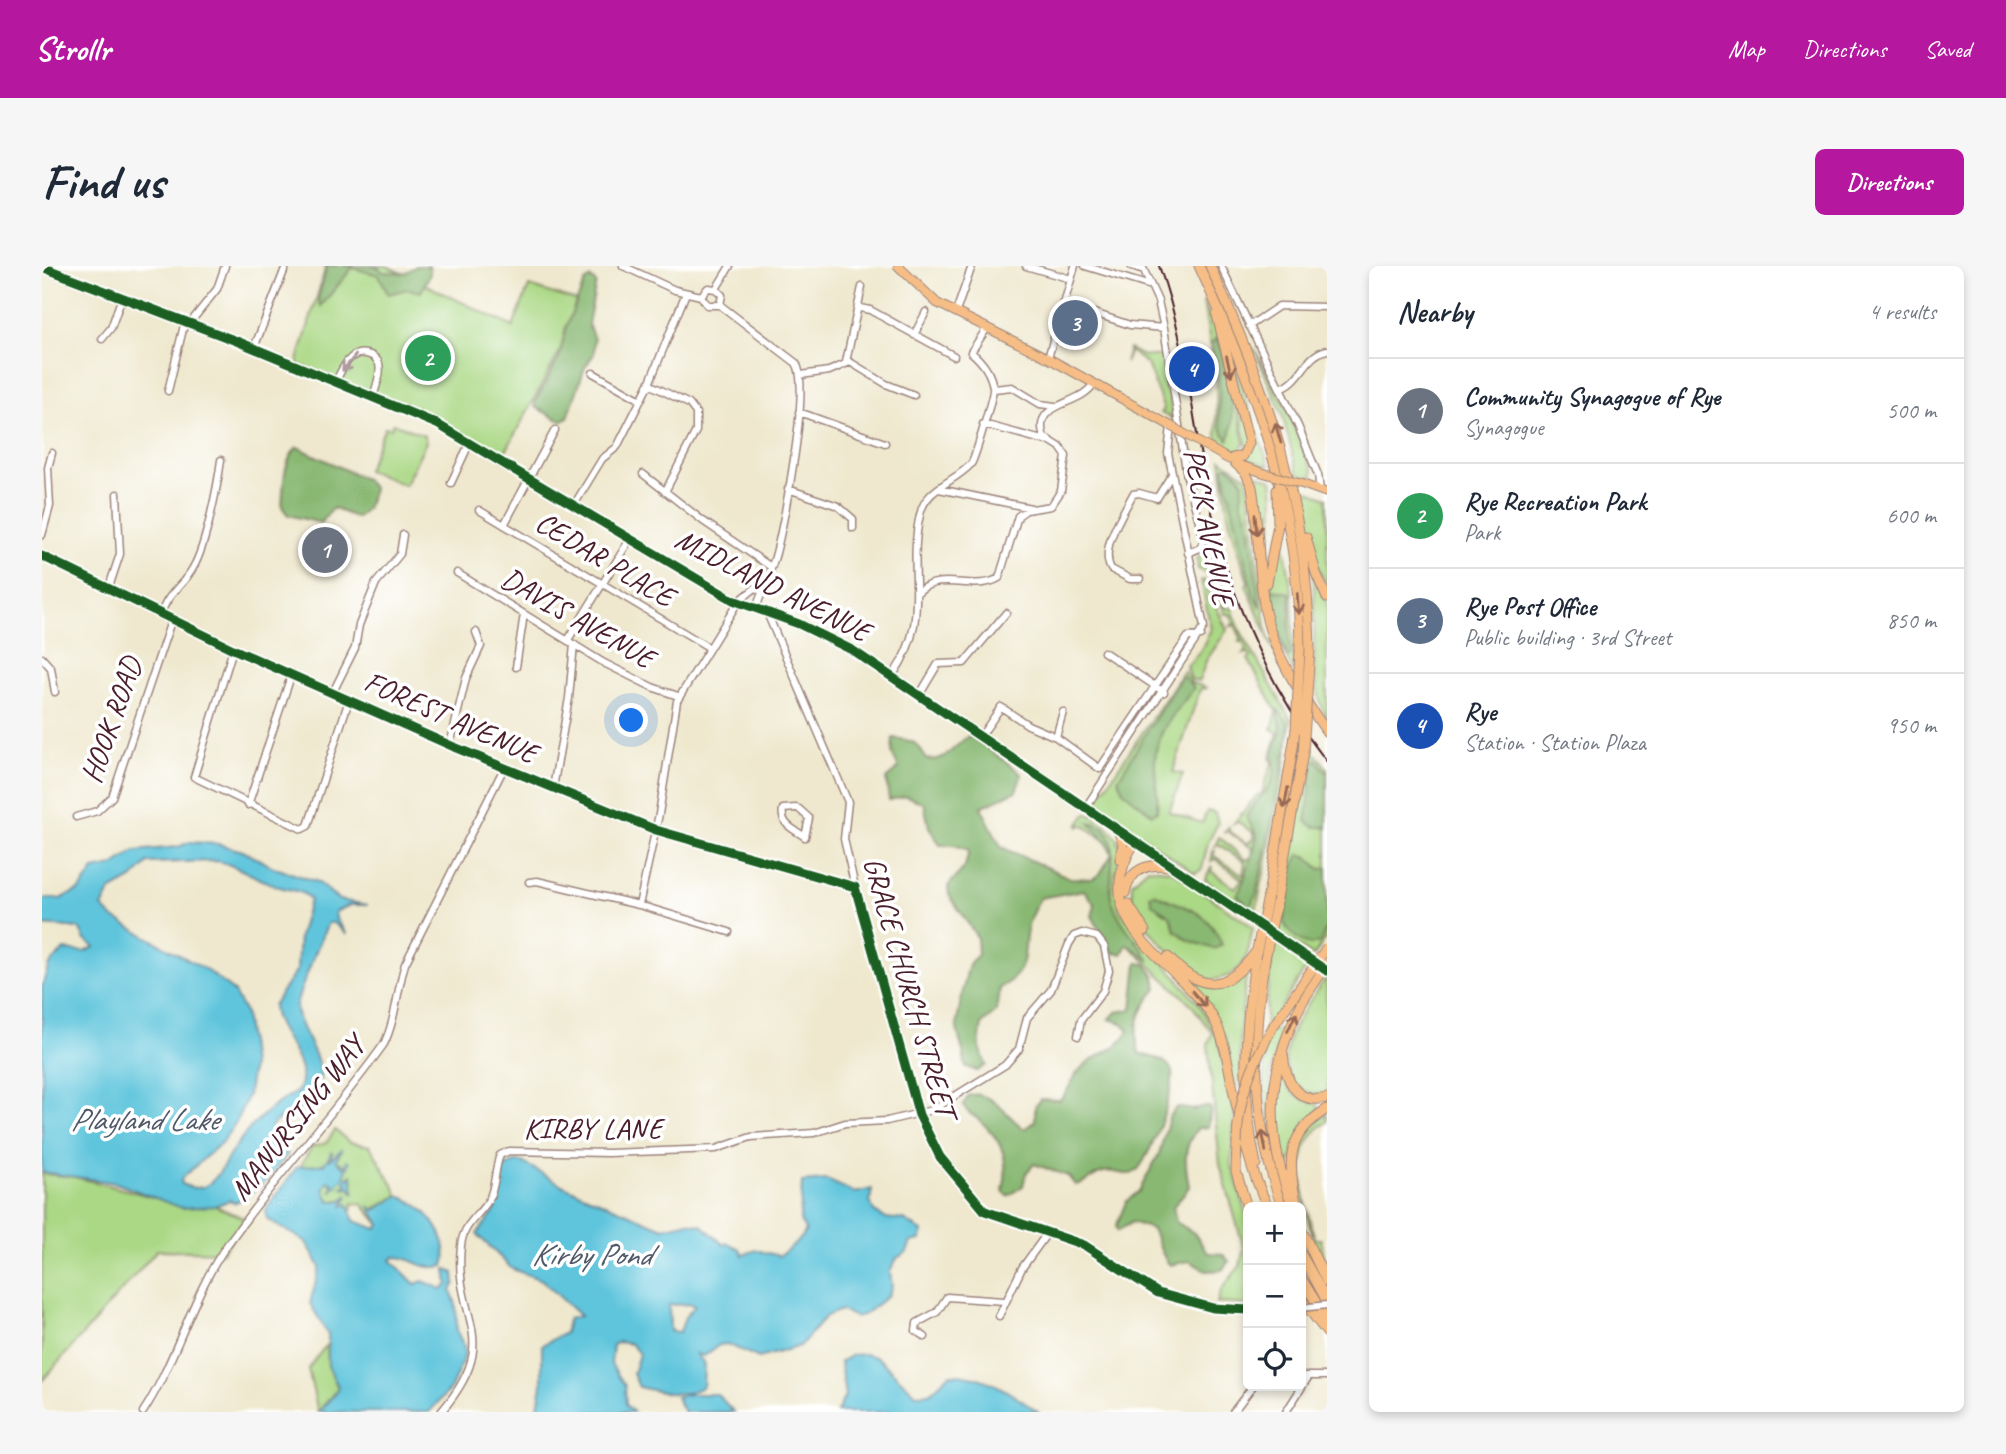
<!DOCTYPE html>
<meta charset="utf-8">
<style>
body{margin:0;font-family:Caveat,sans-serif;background:#f6f6f7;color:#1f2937}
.controls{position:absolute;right:21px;bottom:21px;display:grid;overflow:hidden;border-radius:10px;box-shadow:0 4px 10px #0003}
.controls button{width:63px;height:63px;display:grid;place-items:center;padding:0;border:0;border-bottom:2px solid #e0e1e3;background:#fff;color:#1f2937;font:35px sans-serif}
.you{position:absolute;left:590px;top:455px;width:24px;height:24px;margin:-18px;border:5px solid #fff;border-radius:50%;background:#1a73e8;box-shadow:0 0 0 10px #1a73e833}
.badge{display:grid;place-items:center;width:46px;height:46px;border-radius:50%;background:#b5179e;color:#fff;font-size:23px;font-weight:700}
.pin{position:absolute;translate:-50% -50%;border:4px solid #fff;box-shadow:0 2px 7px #0006}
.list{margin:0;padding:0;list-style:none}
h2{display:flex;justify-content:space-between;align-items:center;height:91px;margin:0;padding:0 28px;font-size:30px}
h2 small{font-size:23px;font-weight:400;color:#747a83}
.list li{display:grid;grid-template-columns:46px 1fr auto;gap:21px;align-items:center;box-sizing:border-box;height:105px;padding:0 28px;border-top:2px solid #e0e1e3}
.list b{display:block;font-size:26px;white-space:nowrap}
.list p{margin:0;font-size:23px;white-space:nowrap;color:#747a83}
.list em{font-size:23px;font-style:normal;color:#747a83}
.icon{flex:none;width:38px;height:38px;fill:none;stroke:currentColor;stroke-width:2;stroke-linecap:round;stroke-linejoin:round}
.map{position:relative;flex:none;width:1285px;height:1146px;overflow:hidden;border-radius:10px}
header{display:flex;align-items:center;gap:42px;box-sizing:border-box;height:98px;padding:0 35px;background:#b5179e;color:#fff}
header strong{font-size:33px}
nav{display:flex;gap:38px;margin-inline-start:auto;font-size:24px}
.intro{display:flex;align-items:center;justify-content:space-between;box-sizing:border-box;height:168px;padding:0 42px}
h1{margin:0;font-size:49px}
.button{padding:18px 32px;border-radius:10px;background:#b5179e;color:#fff;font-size:24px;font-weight:700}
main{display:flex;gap:42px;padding:0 42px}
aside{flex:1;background:#fff;border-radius:10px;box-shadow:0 4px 10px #0003}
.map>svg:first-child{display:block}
.green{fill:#abd885;stroke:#7a7c58;stroke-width:2}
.forest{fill:#88b872;stroke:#696c4e;stroke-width:2}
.water{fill:#5fc5dc;stroke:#547284;stroke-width:2;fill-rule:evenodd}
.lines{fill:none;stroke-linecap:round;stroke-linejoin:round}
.minor-casing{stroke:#9c847c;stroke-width:9}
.major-casing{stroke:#9c847c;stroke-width:10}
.highway-casing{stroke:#9c847c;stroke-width:11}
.minor{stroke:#fff;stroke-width:6}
.major{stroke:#f6be86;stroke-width:8}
.highway{stroke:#f6be86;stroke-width:9}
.rail{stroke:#4a1f2b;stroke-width:2}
.minor-bridge-casing{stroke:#9c847c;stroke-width:9;stroke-linecap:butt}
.major-bridge-casing{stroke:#9c847c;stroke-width:10;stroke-linecap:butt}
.highway-bridge-casing{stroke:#9c847c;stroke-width:11;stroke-linecap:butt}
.minor-bridge{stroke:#fff;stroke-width:6}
.major-bridge{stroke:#f6be86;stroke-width:8}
.highway-bridge{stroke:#f6be86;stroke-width:9}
.cycleway-casing{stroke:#fff;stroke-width:13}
.cycleway{stroke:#1b5e20;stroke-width:9}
.oneway{stroke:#ae9aa0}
.oneway2{stroke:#976754}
.labels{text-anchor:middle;stroke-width:7;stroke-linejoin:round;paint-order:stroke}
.street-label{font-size:30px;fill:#4a1f2b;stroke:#fff}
.water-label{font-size:32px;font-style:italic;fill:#515969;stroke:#fff}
</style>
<header>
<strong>Strollr</strong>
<nav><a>Map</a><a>Directions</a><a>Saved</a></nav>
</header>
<div class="intro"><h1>Find us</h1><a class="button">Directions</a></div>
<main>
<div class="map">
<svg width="1285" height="1146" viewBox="0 0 1285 1146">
<rect width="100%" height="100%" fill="#fff"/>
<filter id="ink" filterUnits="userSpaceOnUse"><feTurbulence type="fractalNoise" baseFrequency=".0143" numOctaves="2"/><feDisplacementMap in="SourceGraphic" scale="14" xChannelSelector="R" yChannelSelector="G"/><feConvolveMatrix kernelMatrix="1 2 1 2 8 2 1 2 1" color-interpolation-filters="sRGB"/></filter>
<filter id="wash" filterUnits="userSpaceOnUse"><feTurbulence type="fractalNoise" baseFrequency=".00686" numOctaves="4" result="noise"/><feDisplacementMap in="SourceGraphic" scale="28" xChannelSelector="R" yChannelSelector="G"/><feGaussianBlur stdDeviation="1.57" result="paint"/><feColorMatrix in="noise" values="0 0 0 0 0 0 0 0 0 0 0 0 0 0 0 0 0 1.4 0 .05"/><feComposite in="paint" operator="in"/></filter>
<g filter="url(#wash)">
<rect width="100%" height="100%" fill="#efe8ce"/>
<path class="green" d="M284 0H345L471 61 487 20 534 35 518 85 460 192 409 162 255 98Z
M1161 35 1176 69 1203 176 1197 185 1182 180 1175 170 1174 115Z
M1212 82 1244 141 1271 205 1270 211 1256 208 1240 148Z
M1087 83 1101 90H1120L1125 101 1130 153 1119 147 1122 143 1105 98 1088 85 1083 97Z
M1187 83 1227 200 1203 192 1206 188Z
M351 157 382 169 384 176 363 219 325 204 343 161 349 162Z
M1179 193 1205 211 1225 369 1244 412 1204 319 1206 317 1186 249Z
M1211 207 1230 214C1235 244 1229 272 1222 302Z
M1259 222 1285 232V321L1274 295Z
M1240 266 1250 325 1252 406C1225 361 1224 315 1240 266Z
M1162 287 1166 291 1183 342H1190L1198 364 1249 454 1240 522 1213 649 1163 614 1170 600 1169 605 1193 622 1200 613 1173 593 1169 595 1171 585H1173L1171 589 1201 609 1203 596 1176 578 1173 580 1177 571 1204 594 1210 591 1211 583 1185 565 1181 567 1187 561V565L1205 578 1212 572V567L1196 556 1192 557 1215 529H1219L1231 495 1228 493 1236 467 1230 463 1235 446 1206 393 1209 391 1206 387 1202 388 1205 385 1201 376H1196L1200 374 1193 359 1189 360 1192 357 1188 348H1183L1169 310 1156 303 1155 293Z
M1271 306 1285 338V452C1266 425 1275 343 1271 306Z
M1162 314 1185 364 1164 395 1157 415 1149 413 1145 400 1159 384 1169 363 1159 315Z
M1142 405 1150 417 1165 422 1158 423 1131 506 1141 508 1127 546 1160 557 1165 545 1173 547 1176 557 1166 577 1160 603 1153 607 1052 538Z
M1269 482 1285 502V670L1272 690 1235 666Z
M1045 547 1065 560 1075 572 1078 582 1072 617 1078 645 1157 738 1176 773 1192 845 1190 899 1206 953V1039L1175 1037 1179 1024 1198 1000 1202 983 1178 898 1166 779 1170 767 1149 738 1085 678 1058 608 1070 589 1065 576 1040 558 1037 561 1036 559Z
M1106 602 1129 604 1211 661C1209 670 1208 680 1205 688 1197 712 1167 721 1147 706 1138 700 1131 690 1124 682 1106 663 1087 646 1090 617Z
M1233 676 1266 699 1226 761 1233 766 1241 760 1228 807 1230 883C1218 813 1220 745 1233 676Z
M1205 702 1198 764V820H1193L1183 770 1139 708C1161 723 1188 725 1205 702Z
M1284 711 1285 827 1273 829 1252 819C1250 812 1245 804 1244 798 1241 767 1268 735 1284 711Z
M1238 808C1248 827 1255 834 1276 838L1277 844 1263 856 1246 902 1236 858Z
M1285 847V856C1244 880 1263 935 1273 973H1279L1285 1002C1274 982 1267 963 1263 941 1254 892 1239 886 1285 847Z
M293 864 307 876 328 880 354 924 356 930 332 943 338 959 320 938 311 937 308 949 306 940H300L304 933 290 935 283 929 282 919 286 915 292 920 298 914 304 913 306 919 303 920 304 923 310 920 308 909 307 913 302 910V899L294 894 296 890 277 900H258L270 881 284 877Z
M0 908 33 911 134 937 173 940 205 953 180 986 115 984 0 1115Z
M285 1078 286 1100 296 1122 276 1146 266 1103Z"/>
<path class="forest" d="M285 0H334L341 6 363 7 374 0H387L388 8 379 26 366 23 346 28 337 9 310 2 279 40 276 33Z
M549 12 554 17 546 58 552 73V88L543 101 526 151 519 155 493 141V136L517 92 524 61 543 16Z
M1174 72C1183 94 1198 154 1186 174 1172 158 1179 137 1177 118 1176 104 1171 91 1169 78Z
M255 181 323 213 331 223 325 242 315 252 291 242 279 257 246 249 240 241C242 219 240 197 255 181Z
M1186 200 1198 210 1201 216 1199 235 1206 253 1218 341 1211 328 1182 207V201Z
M1230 323 1248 327C1250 349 1244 369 1249 389L1246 392 1231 349Z
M1142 411 1152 422C1133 448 1112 465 1113 500 1113 516 1117 530 1115 545L1110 548 1081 525 1076 513 1138 412Z
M1236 443 1246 457V475L1214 630 1207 641 1195 629C1200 623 1214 578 1215 569L1204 551C1214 528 1241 522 1230 488L1239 464Z
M928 469 980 508 974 525 939 541 959 581 1028 612 1050 613 1058 608 1070 588 1065 576 1047 556C1088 564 1062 610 1070 636 1078 659 1096 674 1108 695L1085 678 1080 688 1071 687 1050 650 1053 639 1042 624 998 632C995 639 990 646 988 653 977 682 993 702 958 722L954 746 940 758 937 778 944 799 935 805 923 800C923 785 917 776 915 762 914 757 925 702 928 697 930 694 933 692 936 689L935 671 907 629 906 620 923 601 927 584 912 579H898L887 561 882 537 864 530 847 534 844 513 857 502 850 488 851 472C869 474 877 475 883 493 904 498 913 478 928 469Z
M1274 493 1285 507V561H1272L1264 555C1267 542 1269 498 1274 493Z
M1257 589 1264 590 1278 603 1285 602V660L1278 677C1262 682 1249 669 1241 656 1249 634 1245 608 1257 589Z
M1112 627C1144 644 1165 641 1180 679L1172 683 1146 674 1133 664 1128 650 1110 638 1108 629Z
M1095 697 1103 698 1113 710 1115 723C1098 741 1090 762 1097 787 1109 792 1122 791 1129 803 1137 816 1107 896 1093 906 1084 912 1072 903 1062 906 1051 908 1044 918 1033 919L1026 910 992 898 984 907 981 920 966 930 961 925C968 895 961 874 937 854 930 848 925 847 921 839L927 829C949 824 966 851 982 863L993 855V840L999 833 1018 834C1027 826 1028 815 1036 806 1050 787 1074 789 1087 764L1080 757 1067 753 1075 746 1090 743Z
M1163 840 1169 842 1166 861 1156 862C1140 880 1143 899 1147 921L1131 941 1134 956 1152 967 1166 987 1180 988 1187 995 1180 1004 1165 1005 1147 995 1128 999C1118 988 1117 976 1110 963L1090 956 1076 965 1074 961 1084 936 1097 925 1117 888 1128 849 1135 841 1150 844Z"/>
<path class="water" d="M148 576 176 578 201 585 233 602 276 616 297 634 326 639H308L293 646 294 653 305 669 292 657H286C282 665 253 735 254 741 256 770 290 796 274 827 263 849 241 844 229 861L231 873 246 888C228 911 219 924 192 937L188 934 173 940 140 942 74 917 0 906V720L7 699 22 684 42 686 53 681 43 674 37 662 0 659V633H18L38 624 52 604 71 600 93 585 136 581ZM175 595C198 600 215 614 238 621 249 625 261 624 268 633L257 671 255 704 231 739C231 770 273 794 255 826 229 839 207 860 191 884 183 895 178 911 165 919 157 924 148 922 140 918L139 913 180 876 194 856 206 829 210 799 203 747 191 725 166 705 70 651 60 641 68 625 90 613 106 597Z
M300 883 294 894 303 902 305 894 308 896 302 910 307 913 310 909 312 928 308 922H301L306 918 300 913 289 927 292 918 286 915 282 923 287 935H300L306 929 301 940 306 938 312 955 335 963 338 959 328 941 333 944 356 930C383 937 410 972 402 1000 377 1005 374 991 352 991L349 994 373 1018 381 1015 400 1023 406 1019 404 1003 412 1007 413 1017 409 1024 414 1039 415 1066 422 1080 423 1089 409 1122 387 1146H276L293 1128 296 1120 286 1100V1069L268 1037 278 1001 264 976 225 953 223 945 255 901 282 898 291 885 287 895Z
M473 896H480L524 921 621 962 647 956 661 960 682 979 685 977 698 983 701 989 714 984 737 990 753 978 764 965 758 955 760 916 785 914 813 927 830 923 828 935 832 946 843 952 862 954 880 965 879 974 869 976 865 986 855 992 848 1005 850 1020 846 1030 821 1049 813 1051 799 1044 784 1050 758 1080 717 1092 685 1078 677 1079 662 1090 654 1088 662 1097 661 1120C644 1133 616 1126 597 1121L591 1108 597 1088 589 1078 577 1076 571 1079 569 1098 583 1120 584 1139 592 1146H495L500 1119V1079L523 1067 526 1053 538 1050 500 1014 470 1003 435 968 454 943 461 902ZM650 1038 653 1040 643 1051 638 1066 628 1065 627 1039Z
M823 1088 836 1092 874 1128 888 1127 908 1108C945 1108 967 1126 996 1146H795L803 1130 798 1096 810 1089Z
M647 1128H675L692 1146H642L634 1131Z"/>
</g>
<g filter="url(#ink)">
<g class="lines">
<g class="minor-casing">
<path id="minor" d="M581 0 633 24 659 30
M984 0 1029 13
M1043 0 1109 20
M1089 0 1102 4
M1100 0 1116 35 1122 62 1145 211 1162 274 1158 282 1146 287
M1179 0 1256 160 1276 209 1278 224
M0 1 197 76 395 158 691 334 757 358 821 391 1276 699
M674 23 688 0
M674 23 680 29 678 39
M659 30 665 39H678
M659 30 666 22 674 23
M1022 37 1088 59 1122 62
M678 39 754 97C769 119 742 257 734 287 729 306 720 324 714 343
M818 42 828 44 912 90
M914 46 930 0
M148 57 175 23 183 0
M1207 60 1237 40 1285 41
M872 69 884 46
M60 73 69 62 80 31
M212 82 244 0
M1006 92 1033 0
M804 96 820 21
M551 107 599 134
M759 109 787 105 808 96 844 118 872 129
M293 117C299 105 307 84 324 88 330 89 335 92 337 98 340 108 333 122 331 132
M607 118 647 138 654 147V165L623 226
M1238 122C1260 116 1262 89 1285 84
M952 123 970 121 998 138 1013 140
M126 125 143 55
M757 146 843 177
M941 158 1004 175
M601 208 661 255 729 301
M409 217 428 176
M746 223 796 240 811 253V262
M897 223 989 242
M532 239 560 193 575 181 607 118 644 27
M437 244 666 381
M462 259 513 164
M0 269 8 240 6 202 10 187
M0 290 191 383 412 481 614 564 813 621
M415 307 562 397 610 421 636 430
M1098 313H1088L1069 303C1057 282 1081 248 1091 228L1097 227 1115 232 1130 208
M66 324 78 288 75 228
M876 326C899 304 932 327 957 312L976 250 984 244 1009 240 1019 225 1024 190 1018 181 1002 171C989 135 1039 141 1052 117
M725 347 806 536 802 573 813 621 877 849 898 891 934 937 948 948 1042 979 1116 1027 1171 1042 1206 1044
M119 350C123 328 143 319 152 300 164 279 176 218 179 194
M526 374 588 273
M191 383 152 511 260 563 266 560 307 434
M1062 386 1122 426
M0 392 9 402 13 426
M474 401 482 348
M851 409C891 351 864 309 878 249 883 222 913 216 929 198 933 193 952 127 951 122 949 107 940 95 929 86L945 62
M291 426 313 382 317 359 334 317 358 288 361 269
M878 428 896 398 922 397 964 347
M939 470 959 441 986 459 1014 471 1058 503
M1014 471 1021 446
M408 479 424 412 439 380 434 366
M1058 502 1146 371 1159 370
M511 522 527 432 532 378
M206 539 250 407
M1044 541 1162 361 1126 187 1129 160
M754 542 741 543C738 559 752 563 763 571L767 552 757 543
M34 551 55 545 70 531 129 355
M487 616 495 615 597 639 687 666
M597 639 617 548 635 435 696 336 722 315
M957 1050 980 1002 1006 966
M883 1071 874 1065 875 1057 895 1046 905 1031 962 1035
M1259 1110H1285
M101 1146C135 1094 149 1030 185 979 234 910 293 847 342 778 354 753 355 724 363 698L462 502
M399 1146C463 1071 411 1054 419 980 421 958 436 951 446 935 454 923 452 903 458 889L467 885 566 887 674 883 709 871 772 867 803 857 845 855 890 844 963 799 977 783 985 752 1009 724 1027 678 1032 670 1040 667 1055 671 1062 680 1067 705 1061 725 1039 754 1036 770
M1191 1146 1211 1120
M1244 1146 1267 1110"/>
</g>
<g class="major-casing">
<path id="major" d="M856 0 895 37 1006 92 1129 160
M1198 199 1222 207
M1263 219 1285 227"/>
</g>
<g class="highway-casing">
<path id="highway" d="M1157 0C1216 129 1257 240 1258 384
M1168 0C1228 132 1265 237 1268 384
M1175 49 1207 177 1201 190 1187 193
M1193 197 1204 207 1210 221C1217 262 1216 304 1223 345 1232 390 1259 429 1285 466
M1264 271 1274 307 1285 332
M1225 317 1236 258 1235 224
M1075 562 1081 577 1078 594
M1094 575C1079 597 1073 620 1082 645 1097 685 1153 716 1174 757 1183 776 1186 798 1190 818 1199 861 1207 903 1226 941
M1083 627C1088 601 1109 596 1132 601
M1226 630 1254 464
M1086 638 1103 665
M1234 638 1261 487
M1126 691C1159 726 1184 727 1213 687
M1223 693C1208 776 1212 862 1240 941
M1232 759 1254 727
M1241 787C1243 813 1253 839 1285 832
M1195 878 1194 905 1206 945
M1214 898C1198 827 1203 756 1215 684
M1254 936C1245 893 1245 868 1285 843
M1251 941C1222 867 1224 803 1262 733
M1259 963 1285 1016
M1259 988 1285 1035
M1259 1012 1285 1054
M1259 1033 1285 1067"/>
</g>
<use href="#minor" class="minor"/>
<use href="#major" class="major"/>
<use href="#highway" class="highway"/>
<path class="rail" d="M1117 0C1147 82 1151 167 1171 251 1191 339 1229 424 1285 496"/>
<g class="minor-bridge-casing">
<path id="minor-bridge" d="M1259 1042 1285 1039"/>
</g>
<g class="major-bridge-casing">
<path id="major-bridge" d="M1129 160 1186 193
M1222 207 1263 219"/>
</g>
<g class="highway-bridge-casing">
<path id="highway-bridge" d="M1254 464 1258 384
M1261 487 1268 384
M1215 684 1226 630
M1223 693 1234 638
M1254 727 1285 681
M1262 733 1285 698
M1195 878C1195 833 1210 798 1232 759"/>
</g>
<use href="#minor-bridge" class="minor-bridge"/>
<use href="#major-bridge" class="major-bridge"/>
<use href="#highway-bridge" class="highway-bridge"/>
<g class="cycleway-casing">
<path id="cycleway" d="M0 1 197 76 395 158 691 334 757 358 810 384 1285 705
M0 290 191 383 412 481 614 564 813 621 877 849 898 891 943 945 1042 979 1116 1027 1171 1042 1206 1044"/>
</g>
<use href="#cycleway" class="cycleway"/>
</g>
<defs><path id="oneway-shaft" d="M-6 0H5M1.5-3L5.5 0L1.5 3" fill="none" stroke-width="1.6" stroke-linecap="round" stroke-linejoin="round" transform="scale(1.75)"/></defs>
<use class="oneway" href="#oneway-shaft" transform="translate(307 97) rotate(130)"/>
<g class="oneway2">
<use href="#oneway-shaft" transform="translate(1187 100) rotate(76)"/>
<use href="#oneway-shaft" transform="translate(1236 167) rotate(-106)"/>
<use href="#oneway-shaft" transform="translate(1214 259) rotate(84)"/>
<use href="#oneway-shaft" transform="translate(1256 338) rotate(86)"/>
<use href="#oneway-shaft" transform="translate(1244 532) rotate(100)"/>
<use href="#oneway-shaft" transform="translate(1157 733) rotate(49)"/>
<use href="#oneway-shaft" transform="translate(1250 756) rotate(-65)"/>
<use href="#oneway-shaft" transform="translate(1222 875) rotate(-100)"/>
</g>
</g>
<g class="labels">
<g class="street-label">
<text transform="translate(1167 261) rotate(79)" y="10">PECK AVENUE</text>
<text transform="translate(563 293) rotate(31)" y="10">CEDAR PLACE</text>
<text transform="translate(731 319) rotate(27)" y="10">MIDLAND AVENUE</text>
<text transform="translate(536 352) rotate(30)" y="10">DAVIS AVENUE</text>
<text transform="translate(409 451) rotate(24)" y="10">FOREST AVENUE</text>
<text transform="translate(69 454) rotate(-71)" y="10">HOOK ROAD</text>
<text transform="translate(868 721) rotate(74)" y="10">GRACE CHURCH STREET</text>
<text transform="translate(255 852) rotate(-52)" y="10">MANURSING WAY</text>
<text x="551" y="872">KIRBY LANE</text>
</g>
<g class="water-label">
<text x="102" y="864">Playland Lake</text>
<text x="549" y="999">Kirby Pond</text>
</g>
</g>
</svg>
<div class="controls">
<button>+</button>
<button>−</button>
<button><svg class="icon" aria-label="locate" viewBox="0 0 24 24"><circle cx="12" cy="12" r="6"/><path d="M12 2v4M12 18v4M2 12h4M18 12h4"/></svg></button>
</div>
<div class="you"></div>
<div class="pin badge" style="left:283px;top:284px;background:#6b7280">1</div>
<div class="pin badge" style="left:386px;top:92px;background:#2e9e5b">2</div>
<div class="pin badge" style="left:1033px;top:57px;background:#5c6f8a">3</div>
<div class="pin badge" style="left:1150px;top:103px;background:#1a4fb4">4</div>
</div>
<aside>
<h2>Nearby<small>4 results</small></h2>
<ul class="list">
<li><span class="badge" style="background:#6b7280">1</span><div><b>Community Synagogue of Rye</b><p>Synagogue</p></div><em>500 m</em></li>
<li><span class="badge" style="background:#2e9e5b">2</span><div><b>Rye Recreation Park</b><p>Park</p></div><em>600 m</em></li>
<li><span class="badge" style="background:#5c6f8a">3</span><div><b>Rye Post Office</b><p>Public building · 3rd Street</p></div><em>850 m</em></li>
<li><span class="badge" style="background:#1a4fb4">4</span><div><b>Rye</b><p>Station · Station Plaza</p></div><em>950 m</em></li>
</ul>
</aside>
</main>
